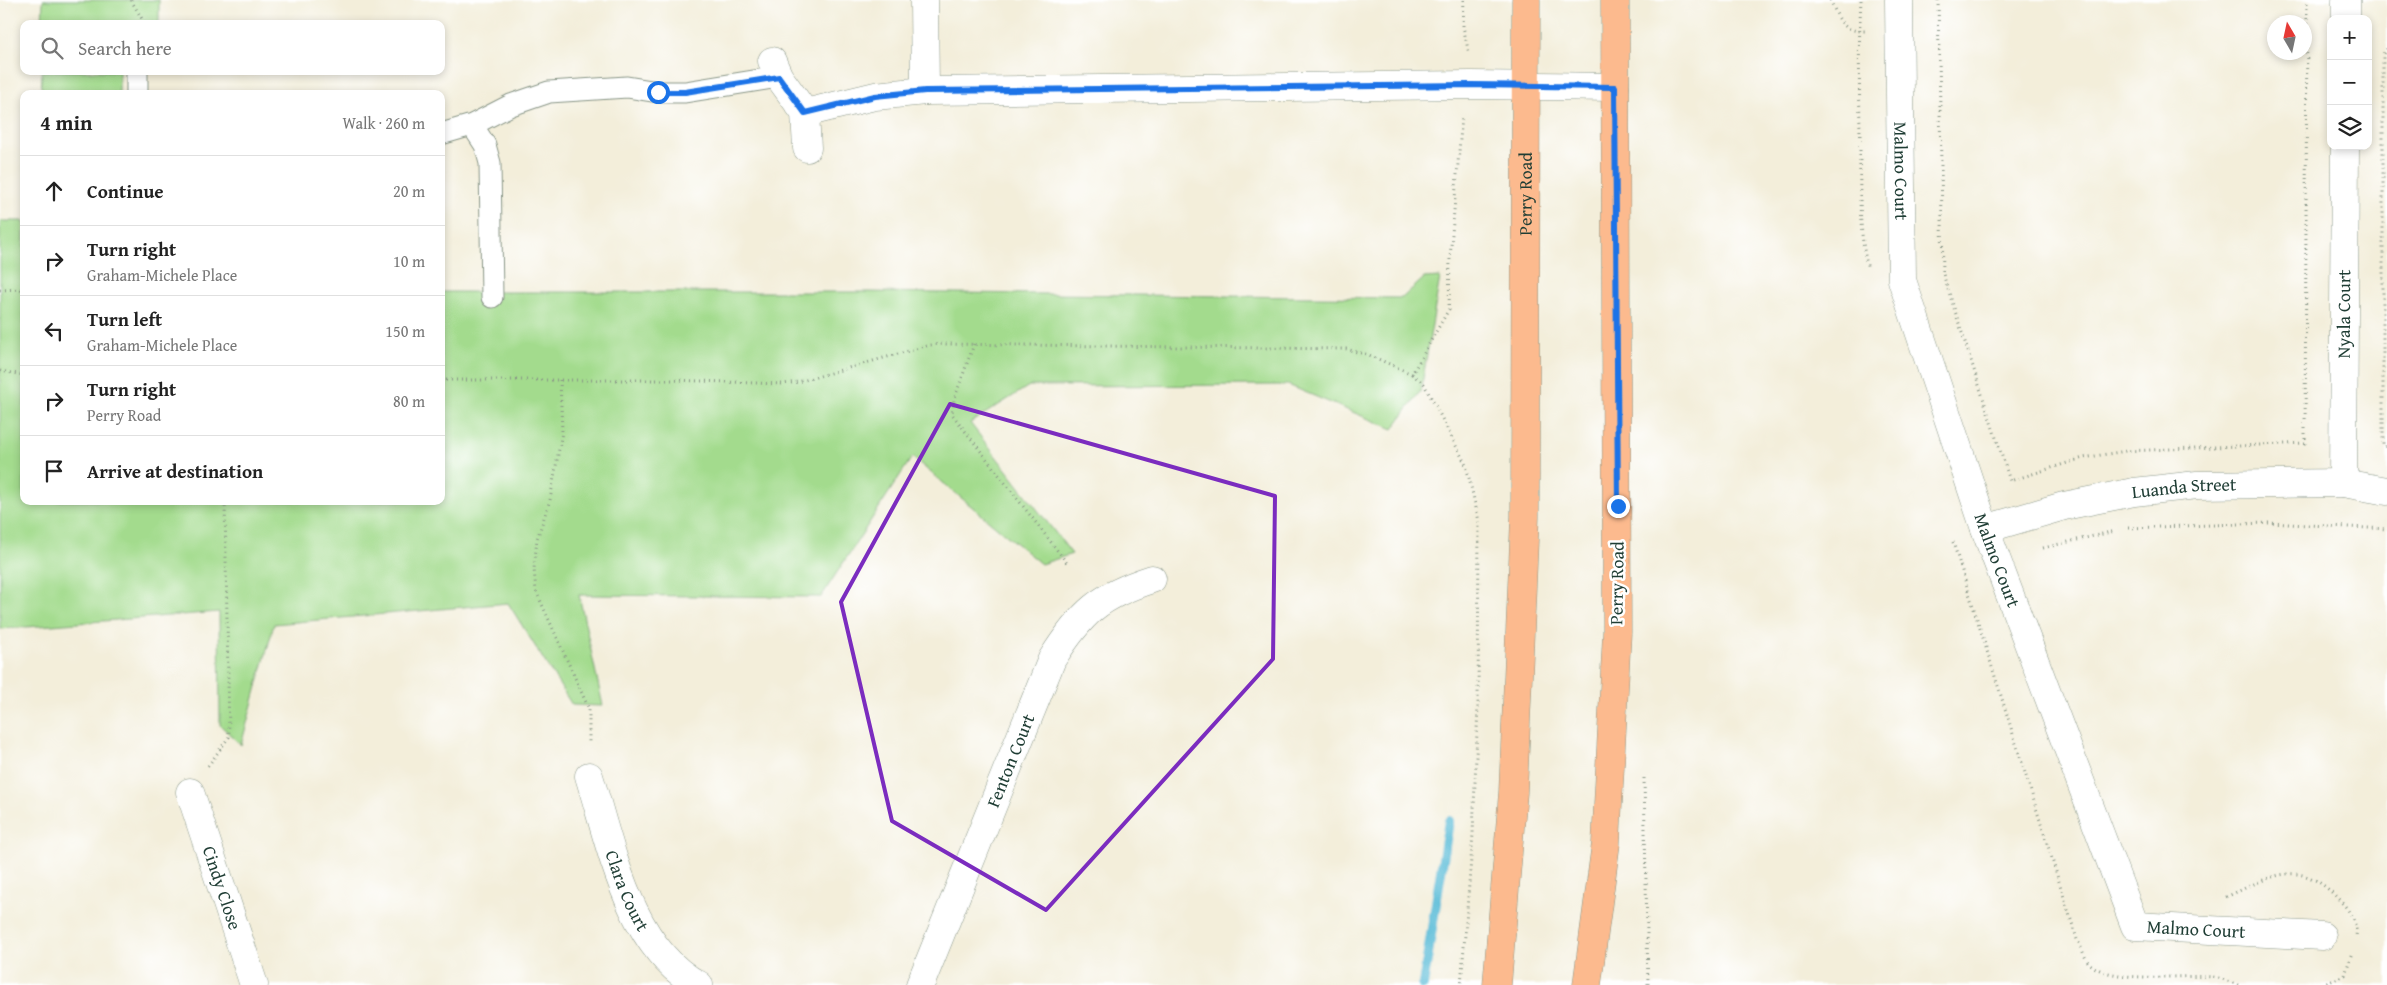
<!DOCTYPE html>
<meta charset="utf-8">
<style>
body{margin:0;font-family:"Gentium Book Plus",serif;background:#f2f2f2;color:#222}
.controls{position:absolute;right:15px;top:15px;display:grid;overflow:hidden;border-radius:10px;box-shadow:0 2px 8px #0003}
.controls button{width:45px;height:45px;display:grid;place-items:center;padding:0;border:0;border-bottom:1px solid #e0e0e0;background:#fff;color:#222;font:25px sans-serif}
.compass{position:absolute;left:2267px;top:15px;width:45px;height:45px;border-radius:50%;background:#fff;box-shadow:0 2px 8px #0003;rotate:351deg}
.stop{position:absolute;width:15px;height:15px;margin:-11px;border:4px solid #1a73e8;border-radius:50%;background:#fff}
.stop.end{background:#1a73e8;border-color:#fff;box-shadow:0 1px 5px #0008}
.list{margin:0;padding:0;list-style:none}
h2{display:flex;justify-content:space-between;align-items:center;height:65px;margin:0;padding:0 20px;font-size:21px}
h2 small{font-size:16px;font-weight:400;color:#767676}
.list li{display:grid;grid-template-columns:32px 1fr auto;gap:15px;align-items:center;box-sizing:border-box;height:70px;padding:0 20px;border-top:1px solid #e0e0e0}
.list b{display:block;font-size:19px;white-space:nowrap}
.list p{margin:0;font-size:16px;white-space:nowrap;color:#767676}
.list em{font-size:16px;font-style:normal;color:#767676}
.icon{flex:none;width:28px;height:28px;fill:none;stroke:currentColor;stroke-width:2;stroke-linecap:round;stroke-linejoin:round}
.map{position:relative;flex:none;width:2387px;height:985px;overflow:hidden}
.search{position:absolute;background:#fff;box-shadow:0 2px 8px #0003;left:20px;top:20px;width:425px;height:55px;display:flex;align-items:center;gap:12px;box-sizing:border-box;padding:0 18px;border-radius:10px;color:#767676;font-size:19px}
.panel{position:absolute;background:#fff;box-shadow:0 2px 8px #0003;left:20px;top:90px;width:425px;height:415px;border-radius:10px}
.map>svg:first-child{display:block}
.green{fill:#a3db8d;stroke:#618c60}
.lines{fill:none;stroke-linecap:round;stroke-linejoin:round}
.stream{stroke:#59bbd7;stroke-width:10}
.service-casing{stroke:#899687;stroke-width:23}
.minor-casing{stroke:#899687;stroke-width:29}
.primary-casing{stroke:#899687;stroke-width:29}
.path{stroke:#899687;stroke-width:3;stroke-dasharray:1 4;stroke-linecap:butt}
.service{stroke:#fff;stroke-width:21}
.minor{stroke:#fff;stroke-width:28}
.primary{stroke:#fcba8e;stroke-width:28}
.route{stroke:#1a73e8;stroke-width:6}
.marked{fill:none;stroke:#7b2cbf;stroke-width:4;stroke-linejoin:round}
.labels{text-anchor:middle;stroke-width:5;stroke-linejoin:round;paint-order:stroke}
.street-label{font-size:18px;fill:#1f3d34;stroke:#fff}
</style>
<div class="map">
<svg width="2387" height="985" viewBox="0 0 2387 985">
<rect width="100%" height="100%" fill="#fff"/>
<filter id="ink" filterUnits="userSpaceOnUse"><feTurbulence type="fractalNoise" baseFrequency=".02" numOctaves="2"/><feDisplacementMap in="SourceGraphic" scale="10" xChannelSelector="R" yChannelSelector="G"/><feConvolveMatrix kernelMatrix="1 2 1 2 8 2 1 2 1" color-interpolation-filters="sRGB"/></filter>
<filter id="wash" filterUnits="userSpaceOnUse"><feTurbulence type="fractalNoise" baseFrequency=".0096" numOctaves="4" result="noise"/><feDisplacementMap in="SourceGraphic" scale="20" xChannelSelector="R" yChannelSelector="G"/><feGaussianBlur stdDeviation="1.12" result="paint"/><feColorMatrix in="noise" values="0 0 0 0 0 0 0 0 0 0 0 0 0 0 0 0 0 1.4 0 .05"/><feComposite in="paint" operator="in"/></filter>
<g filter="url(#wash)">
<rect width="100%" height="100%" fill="#f3eeda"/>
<path class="green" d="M43 0H159V24H42Z
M42 71H119V94H41Z
M0 221H24V501H441V292H868L1402 298 1424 278 1440 277 1421 390 1393 429 1288 385 1029 386 970 423 1072 554 1041 564 912 457 821 597 579 595 603 706 572 705 508 603 274 624 241 745 220 725 219 612 0 629Z"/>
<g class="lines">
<path class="stream" d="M1423 985 1449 821"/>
</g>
</g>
<g filter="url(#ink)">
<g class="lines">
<g class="service-casing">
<path id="service" d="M137 71V94
M472 125 485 145 490 163 492 297
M441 134 472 125 511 105 549 92 627 87 658 92H685L779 77"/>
</g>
<g class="minor-casing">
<g id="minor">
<path d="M924 0 925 91"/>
<path id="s1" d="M1899 0 1902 280 1985 529 2135 926 2322 936"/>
<path d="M2346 19V0"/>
<path d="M772 61 779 77 805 113 807 148"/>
<path d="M805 113 875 96 925 91 1471 85 1615 87"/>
<path id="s2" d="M2343 483 2345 146"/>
<path id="s3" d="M1985 529 2064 506 2134 492 2197 485 2343 483 2387 491"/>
<path id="s4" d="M589 776C611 846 629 948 699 985"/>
<path id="s5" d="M190 792 254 985"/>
<path id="s6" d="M920 985 1052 659C1082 612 1099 596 1152 579"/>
</g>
</g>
<g class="primary-casing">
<g id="primary">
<path id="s7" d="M1497 985 1513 792 1525 517 1526 0"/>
<path d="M1587 985 1606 843 1617 632 1615 0"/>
</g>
</g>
<path class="path" d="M131 0 145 24
M1464 0 1463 26 1469 54
M1830 0C1840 20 1841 32 1866 31
M1861 0C1858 49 1860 97 1860 146 1860 187 1858 229 1868 269
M1938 0 1943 274 2010 481 2083 458 2126 451 2305 443 2307 0
M2387 49 2383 54V446L2387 447
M0 290 24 289
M974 344 954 400 952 414 1067 563
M0 371 24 375
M1412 374 1424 384 1466 465 1479 521 1478 705 1473 834 1461 985
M441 380H672L782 384 798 382 930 345 944 344 1346 349 1369 355 1412 374 1449 309 1450 258 1462 116
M560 380 562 432 550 500 537 539 534 569 536 591 589 709V744
M2128 528 2268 523 2387 529
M1953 542 2077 939C2081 946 2084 957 2089 963 2111 985 2182 974 2213 977 2221 978 2230 982 2238 985
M2043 548 2115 531
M208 766 229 737 225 501
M1644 778 1648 985
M2226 897C2276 874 2301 856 2343 904 2350 911 2358 926 2356 936
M2322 985 2345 975 2352 952"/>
<use href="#service" class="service"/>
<use href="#minor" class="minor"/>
<use href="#primary" class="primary"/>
</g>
</g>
<g class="lines" filter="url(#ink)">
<path class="route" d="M658 92H685L779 77 805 113 875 96 925 91 1471 85 1615 87 1618 506"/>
</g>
<path class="marked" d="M950 404 1275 496 1273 659 1046 910 892 821 841 602Z"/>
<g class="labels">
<g class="street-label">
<text dy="6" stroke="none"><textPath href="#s1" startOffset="171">Malmo Court</textPath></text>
<text dy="6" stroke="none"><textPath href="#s7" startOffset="792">Perry Road</textPath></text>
<text dy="6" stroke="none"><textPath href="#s2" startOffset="169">Nyala Court</textPath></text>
<text dy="6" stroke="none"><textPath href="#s3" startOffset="204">Luanda Street</textPath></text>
<text dy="6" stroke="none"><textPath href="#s1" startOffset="576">Malmo Court</textPath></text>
<text transform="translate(1617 583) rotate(-89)" y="6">Perry Road</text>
<text dy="6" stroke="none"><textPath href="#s6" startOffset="242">Fenton Court</textPath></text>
<text dy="6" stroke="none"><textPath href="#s5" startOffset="101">Cindy Close</textPath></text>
<text dy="6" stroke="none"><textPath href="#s4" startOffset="121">Clara Court</textPath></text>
<text dy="6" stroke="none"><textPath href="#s1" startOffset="1028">Malmo Court</textPath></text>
</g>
</g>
</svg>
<div class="controls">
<button>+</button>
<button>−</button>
<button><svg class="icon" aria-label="layers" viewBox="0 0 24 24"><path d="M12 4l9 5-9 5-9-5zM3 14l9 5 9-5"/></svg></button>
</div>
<svg class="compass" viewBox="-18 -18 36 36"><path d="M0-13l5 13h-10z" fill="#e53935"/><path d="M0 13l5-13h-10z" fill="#767676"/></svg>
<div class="stop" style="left:658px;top:92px"></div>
<div class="stop end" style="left:1618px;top:506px"></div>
<div class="search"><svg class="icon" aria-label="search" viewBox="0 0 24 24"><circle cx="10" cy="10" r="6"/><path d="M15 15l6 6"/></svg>Search here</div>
<section class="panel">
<h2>4 min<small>Walk · 260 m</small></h2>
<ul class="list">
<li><svg class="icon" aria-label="ahead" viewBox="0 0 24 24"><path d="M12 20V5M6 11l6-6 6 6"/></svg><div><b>Continue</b></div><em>20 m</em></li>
<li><svg class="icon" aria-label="right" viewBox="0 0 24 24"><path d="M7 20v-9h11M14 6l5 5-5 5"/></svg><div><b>Turn right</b><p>Graham-Michele Place</p></div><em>10 m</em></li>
<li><svg class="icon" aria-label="left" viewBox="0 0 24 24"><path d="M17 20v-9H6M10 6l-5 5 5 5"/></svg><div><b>Turn left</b><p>Graham-Michele Place</p></div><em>150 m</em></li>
<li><svg class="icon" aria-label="right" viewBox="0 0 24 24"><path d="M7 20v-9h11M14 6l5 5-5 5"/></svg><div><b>Turn right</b><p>Perry Road</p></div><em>80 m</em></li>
<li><svg class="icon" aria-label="arrive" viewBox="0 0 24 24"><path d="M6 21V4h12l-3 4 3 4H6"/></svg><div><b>Arrive at destination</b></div></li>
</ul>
</section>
</div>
